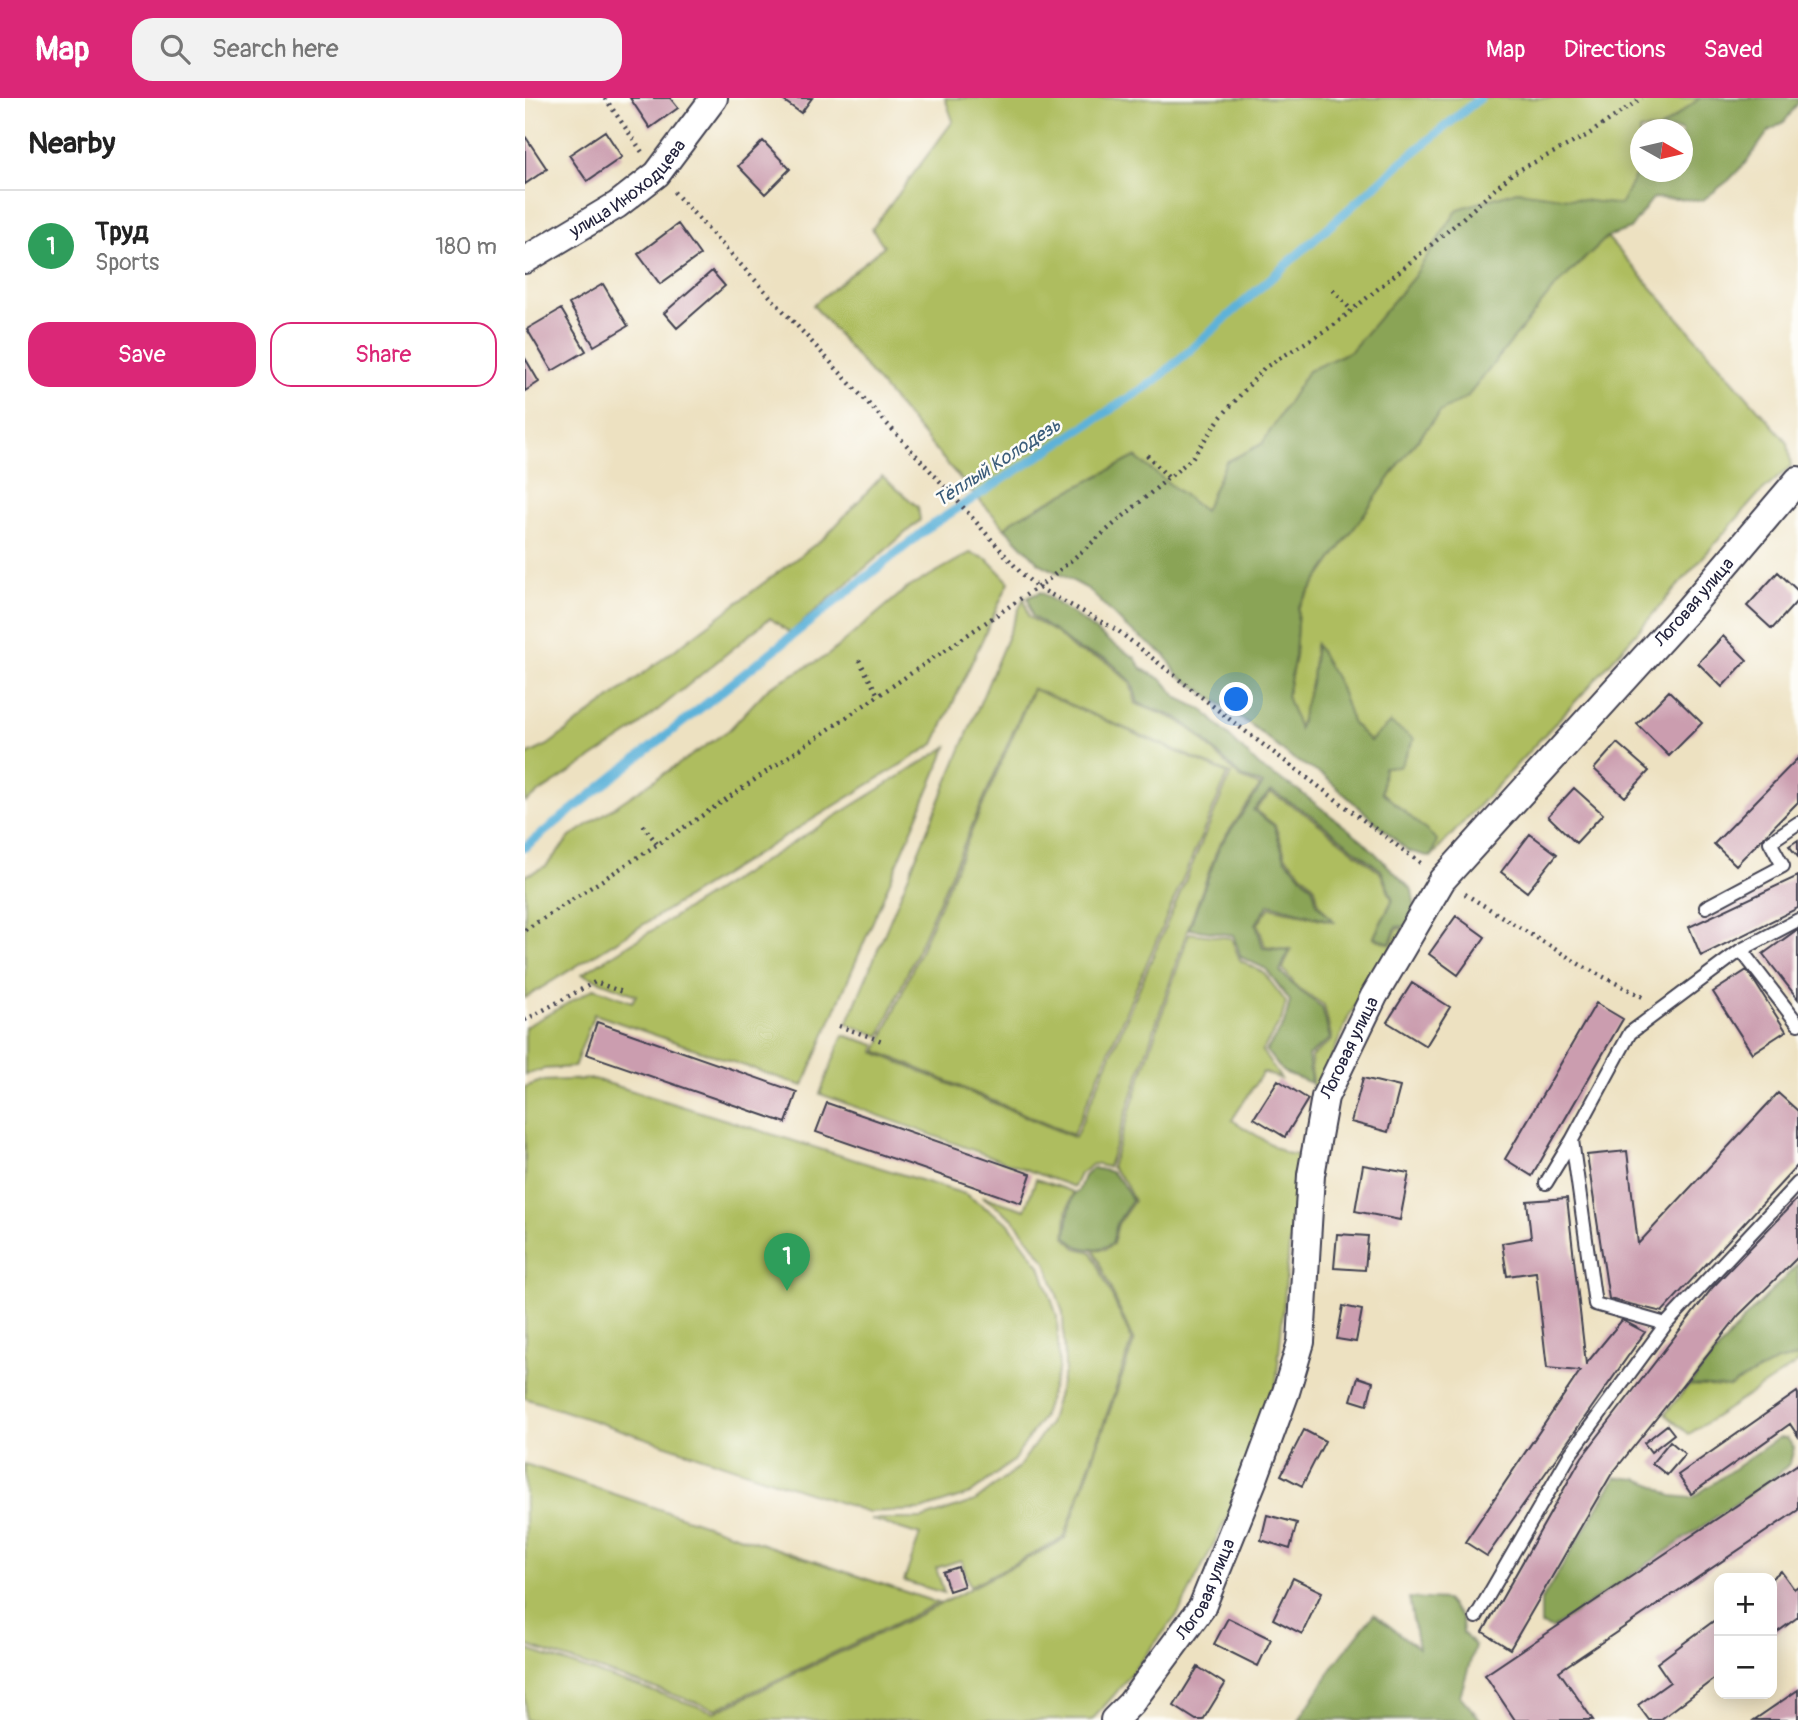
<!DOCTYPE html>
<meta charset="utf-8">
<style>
body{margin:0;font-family:Pangolin,sans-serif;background:#f2f2f2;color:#222}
.controls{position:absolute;right:21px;bottom:21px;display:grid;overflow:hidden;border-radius:14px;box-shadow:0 4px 18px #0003}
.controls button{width:63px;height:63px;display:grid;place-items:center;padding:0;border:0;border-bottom:2px solid #e0e0e0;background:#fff;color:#222;font:35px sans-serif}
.compass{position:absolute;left:1105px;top:21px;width:63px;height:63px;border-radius:50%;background:#fff;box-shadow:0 4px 18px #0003;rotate:98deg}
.you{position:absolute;left:712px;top:602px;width:24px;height:24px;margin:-18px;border:5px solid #fff;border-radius:50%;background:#1a73e8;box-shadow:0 0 0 10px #1a73e833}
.badge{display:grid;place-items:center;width:46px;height:46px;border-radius:50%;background:#db2777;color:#fff;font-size:23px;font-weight:700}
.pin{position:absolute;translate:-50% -58px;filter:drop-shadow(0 2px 4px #0008)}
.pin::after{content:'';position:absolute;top:37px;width:24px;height:21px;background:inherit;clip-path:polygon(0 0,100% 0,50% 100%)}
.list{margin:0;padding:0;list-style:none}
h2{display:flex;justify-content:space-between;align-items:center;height:91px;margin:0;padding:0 28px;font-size:30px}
h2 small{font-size:23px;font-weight:400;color:#767676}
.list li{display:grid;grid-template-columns:46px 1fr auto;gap:21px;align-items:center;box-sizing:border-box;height:112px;padding:0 28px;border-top:2px solid #e0e0e0}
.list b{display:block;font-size:26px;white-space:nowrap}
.list p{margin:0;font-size:23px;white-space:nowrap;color:#767676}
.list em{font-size:23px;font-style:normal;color:#767676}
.actions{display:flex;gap:14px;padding:21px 28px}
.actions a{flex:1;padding:16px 0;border:2px solid #db2777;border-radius:21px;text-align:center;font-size:24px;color:#db2777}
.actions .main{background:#db2777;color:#fff}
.icon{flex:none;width:38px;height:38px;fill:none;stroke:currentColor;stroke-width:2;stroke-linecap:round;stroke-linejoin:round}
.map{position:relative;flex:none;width:1273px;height:1622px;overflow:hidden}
header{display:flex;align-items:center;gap:42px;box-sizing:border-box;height:98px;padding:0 35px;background:#db2777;color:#fff}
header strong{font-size:33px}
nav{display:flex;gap:38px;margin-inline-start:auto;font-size:24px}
.search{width:490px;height:63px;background:#f2f2f2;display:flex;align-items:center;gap:18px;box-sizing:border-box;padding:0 24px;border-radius:21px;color:#767676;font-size:26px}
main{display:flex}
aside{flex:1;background:#fff}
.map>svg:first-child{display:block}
.green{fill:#aebd5f;stroke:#68704d;stroke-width:2}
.forest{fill:#8aa456;stroke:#566348;stroke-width:2}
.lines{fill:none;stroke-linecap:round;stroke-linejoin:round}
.stream{stroke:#5db2d9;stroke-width:9}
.building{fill:#cb9daf}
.service-casing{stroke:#403f4f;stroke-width:16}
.minor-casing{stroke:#403f4f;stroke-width:30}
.path{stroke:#403f4f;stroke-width:4.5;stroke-dasharray:2 5;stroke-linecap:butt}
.service{stroke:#fff;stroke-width:12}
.minor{stroke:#fff;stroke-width:26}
.labels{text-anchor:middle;stroke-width:5;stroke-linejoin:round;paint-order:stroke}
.street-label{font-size:18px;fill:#22223b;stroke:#fdfcf7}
.water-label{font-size:19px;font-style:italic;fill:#3a5c7a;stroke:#fdfcf7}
</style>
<header>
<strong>Map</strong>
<div class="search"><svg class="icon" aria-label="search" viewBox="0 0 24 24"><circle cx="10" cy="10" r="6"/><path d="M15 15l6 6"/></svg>Search here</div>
<nav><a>Map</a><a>Directions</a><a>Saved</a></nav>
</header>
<main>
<aside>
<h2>Nearby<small></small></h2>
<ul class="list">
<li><span class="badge" style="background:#2e9e5b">1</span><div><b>Труд</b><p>Sports</p></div><em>180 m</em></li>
</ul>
<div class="actions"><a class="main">Save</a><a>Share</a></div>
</aside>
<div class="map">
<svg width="1273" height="1622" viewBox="0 0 1273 1622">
<rect width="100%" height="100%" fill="#fdfcf7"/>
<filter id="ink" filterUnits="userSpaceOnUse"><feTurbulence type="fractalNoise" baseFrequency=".0143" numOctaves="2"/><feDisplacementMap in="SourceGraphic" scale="14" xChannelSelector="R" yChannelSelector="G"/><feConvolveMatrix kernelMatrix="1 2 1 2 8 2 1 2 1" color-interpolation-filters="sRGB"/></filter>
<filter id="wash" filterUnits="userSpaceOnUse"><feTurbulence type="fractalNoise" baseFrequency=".00686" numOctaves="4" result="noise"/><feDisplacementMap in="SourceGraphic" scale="28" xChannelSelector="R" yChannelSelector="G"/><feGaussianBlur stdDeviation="1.57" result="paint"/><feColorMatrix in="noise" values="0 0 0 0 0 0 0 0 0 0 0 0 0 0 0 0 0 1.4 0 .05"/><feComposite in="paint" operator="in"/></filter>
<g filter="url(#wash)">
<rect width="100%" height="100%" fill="#ede1c1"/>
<path class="green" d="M420 0H1175L1135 31 1115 32V68L1095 108 992 93 933 111 888 180 826 253 783 273 737 346 701 364 679 413 610 359 488 422 480 430 425 369 288 207 359 148 347 131 428 23Z
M1082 139 1263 345 1266 368 1231 399 1061 592 906 759 912 742 857 695 858 669 865 625 845 644 828 626 814 587 790 548 787 581 775 633 762 598 770 558 773 510 885 351 915 314 942 299 1029 190Z
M357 378 393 409 395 422 265 535 245 520 106 634 0 704V658L23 647 300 439Z
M445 455 462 461 484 484 409 646 0 900V778L21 768 45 739 204 632 244 589 302 558 381 491Z
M499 499 504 519 531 535 551 553 581 563 605 585 611 606 652 622 670 635 715 680 735 688 693 749 662 833 583 1069 568 1066 555 1076 549 1089 295 996 318 937 351 947 349 954 550 1040 706 676 507 590 355 938 322 926Z
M508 591 703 676 548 1037 352 953Z
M422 649 278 988 69 916 49 969 19 971 0 977V929L70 890 107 904 111 897 57 876Z
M746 695 785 719 855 774 867 802 848 840 866 846 872 831 880 830 824 918 793 992 787 987 786 959 807 942 799 907 773 890 758 871 766 851 740 848 733 826 745 809 809 824 794 806 790 789 761 759 750 727 730 712Z
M664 835 706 840 715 862 739 875 761 904 756 923 737 953 756 981 738 974 707 1022 760 1055 779 1058 764 1149 751 1288 706 1412 653 1516 589 1597 567 1622H0V1551L190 1614 408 1510 540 1441 609 1244 569 1152 580 1151 588 1146 593 1126 609 1103 599 1083 586 1069Z
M69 981 440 1096 483 1125 515 1168 532 1218 534 1269 517 1320 488 1363 445 1396 396 1412 343 1414 0 1300V989L16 983Z
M511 1081 548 1094 542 1114 540 1139 551 1150 567 1154 607 1243 539 1440 445 1488 436 1462 411 1470 419 1495 379 1483 395 1437 345 1421H397L450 1403 493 1370 524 1326 540 1271 538 1215 521 1164 488 1121 457 1098 500 1112Z
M1273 1259V1265L1164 1336 1140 1316 1164 1287 1204 1289 1252 1263Z
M0 1366 413 1505 191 1611 0 1547Z"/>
<path class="forest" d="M1175 0H1273V5L1260 23 1243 34 1223 62 1204 82 1178 102 1128 100 1105 131 1082 139 1029 190 942 299 915 314 885 351 773 509 770 558 762 598 774 631 787 581 791 546 814 587 828 626 845 643 865 625 889 641 875 669H859L857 694 912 742 906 759 883 753 799 678 765 659 730 630 652 576 641 558 601 529 563 491 514 465 480 430 488 422 610 359 679 413 701 364 737 346 783 273 826 253 888 180 933 111 992 93 1095 107 1115 68V74H1157V32L1135 31Z
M516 494 558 523 582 542 610 560 617 571 638 582 653 600 678 612 736 670 773 692 837 742 887 792 890 809 881 828 871 829 865 845 849 839 868 802 856 772 786 717 746 693 728 712 749 728 760 761 788 790 792 806 808 823 744 806 731 826 738 850 764 852 755 873 772 891 797 909 805 941 783 958 786 985 758 974 741 953 759 926 765 903 741 871 716 859 708 837 664 831 695 748 738 686 717 679 671 634 653 620 613 605 607 584 582 561 553 552 532 535 507 518 503 499Z
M568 1070 586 1074 596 1084 607 1102 592 1125 587 1145C577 1152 562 1153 551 1147 547 1145 545 1141 541 1138L544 1115 549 1095 553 1094 559 1078Z
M1273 1166V1259L1252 1263 1204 1289 1164 1287 1219 1221Z
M1253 1340H1262L1269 1350 1265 1365 1254 1376 1027 1531 1016 1527V1503L1091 1379 1113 1381 1131 1388 1147 1398 1167 1400Z
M884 1500 921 1502 937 1521 938 1535 950 1548 935 1598 956 1622H774L810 1566 849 1516 893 1550Z"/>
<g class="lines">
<path class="stream" d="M0 749 407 427 630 283 878 63 955 0"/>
</g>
<g id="blocks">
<path class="building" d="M105 0H145L153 10 125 30Z
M255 0H287L276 15Z
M80 33 97 59 62 83 44 57Z
M0 38 22 71 0 86Z
M238 43 265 71 240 96 213 68Z
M153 126 175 157 135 186 113 156Z
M187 173 200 188 152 230 139 215Z
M78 186 103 228 69 248 44 206Z
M36 211 61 253 27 273 2 231Z
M0 260 14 284 0 293Z
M1253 474 1273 493V502L1247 531 1222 508Z
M1198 538 1222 562 1197 589 1173 565Z
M1144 593 1177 625 1144 658 1112 626Z
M1092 645 1124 673 1100 699 1069 671Z
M1273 660V704L1211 767 1189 746Z
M1049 690 1078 716 1051 745 1023 718Z
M1005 736 1032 756 1002 794 976 774Z
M1273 742V759L1264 748Z
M1273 778V810L1176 858 1164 829Z
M931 818 960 839 933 877 904 856Z
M1273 831V901L1238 856Z
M1222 872 1261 933 1227 955 1188 894Z
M887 885 925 909 901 948 862 924Z
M1071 905 1098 921 1007 1078 980 1061Z
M72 924 272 994 261 1025 61 956Z
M838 980 875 989 863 1034 826 1024Z
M753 982 783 1001 760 1039 729 1020Z
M1253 995 1273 1013V1067L1137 1214 1084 1201 1062 1057 1102 1053 1113 1146Z
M302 1005 506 1076 496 1105 291 1034Z
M838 1067 884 1075 875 1122 830 1113Z
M1042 1100 1061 1266 1097 1222 1120 1234 962 1458 940 1444 1055 1273 1022 1270 1011 1174 982 1178 977 1145 1006 1140 1002 1103Z
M1273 1100V1159L1214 1217 1086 1377 985 1551 958 1534 1057 1359 1188 1189Z
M812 1136 843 1138 840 1172 809 1170Z
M818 1208 837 1212 831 1244 812 1241Z
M833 1279 848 1284 842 1307 826 1302Z
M1272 1294 1273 1296V1338L1265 1326 1166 1396 1153 1377Z
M1142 1327 1149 1336 1126 1354 1119 1345Z
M779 1332 800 1343 777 1388 756 1377Z
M1145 1343 1160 1356 1142 1377 1127 1365Z
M1273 1366V1412L1034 1573 1068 1622H990L960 1577Z
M742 1417 772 1425 765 1451 736 1442Z
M433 1469 439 1488 424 1493 418 1474Z
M1256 1473 1269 1491 1273 1488V1519L1247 1538V1480Z
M768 1480 797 1494 777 1536 748 1521Z
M1194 1519V1577L1135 1622H1124L1113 1607 1145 1584 1132 1565Z
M703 1520 746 1541 733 1568 689 1546Z
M673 1569 700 1586 678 1622H671L649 1608Z
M1273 1592V1622H1229Z"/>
</g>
</g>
<g filter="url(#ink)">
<use href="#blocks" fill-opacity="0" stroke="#403f4f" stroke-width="2"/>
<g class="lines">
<g class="service-casing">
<path id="service" d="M1181 809 1258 768 1245 744 1273 725
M1273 822 1216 852 1273 926
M1047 1042 1070 1206 1141 1226
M1021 1085 1047 1042 1105 935 1216 852
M951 1519 1046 1355 1141 1226 1273 1085"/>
</g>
<g class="minor-casing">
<g id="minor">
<path id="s1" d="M0 162 92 107 132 76 189 0"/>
<path id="s2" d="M589 1622 606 1605 677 1509 730 1378 761 1294 776 1244 786 1077 800 999 849 898 917 782 1160 515 1273 382"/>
</g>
</g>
<path class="path" d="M80 0 117 54
M149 94 422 391 496 475 512 489 592 532 708 624 898 767
M808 192 827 213
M622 357 643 379
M334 562 353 597
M118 727 133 747
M940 796 1059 869 1120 900
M0 832 175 719 523 482 667 360 695 320 739 270 809 227 930 127 988 75 1061 38 1117 0
M0 922 70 884 100 895
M314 928 357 943"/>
<use href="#service" class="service"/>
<use href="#minor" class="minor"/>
</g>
</g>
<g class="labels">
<g class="street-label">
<text dy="6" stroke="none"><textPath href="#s1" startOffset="126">улица Иноходцева</textPath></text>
<text dy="6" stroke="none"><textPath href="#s2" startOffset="1295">Логовая улица</textPath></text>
<text dy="6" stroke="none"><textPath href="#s2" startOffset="728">Логовая улица</textPath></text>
<text dy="6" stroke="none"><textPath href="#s2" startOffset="161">Логовая улица</textPath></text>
</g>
<g class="water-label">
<text transform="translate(472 364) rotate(-33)" y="7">Тёплый Колодезь</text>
</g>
</g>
</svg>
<div class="controls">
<button>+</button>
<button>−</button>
</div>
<svg class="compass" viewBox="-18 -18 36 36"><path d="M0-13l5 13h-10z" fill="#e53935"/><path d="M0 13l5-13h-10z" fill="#767676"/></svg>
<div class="you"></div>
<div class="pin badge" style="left:262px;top:1193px;background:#2e9e5b">1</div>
</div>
</main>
